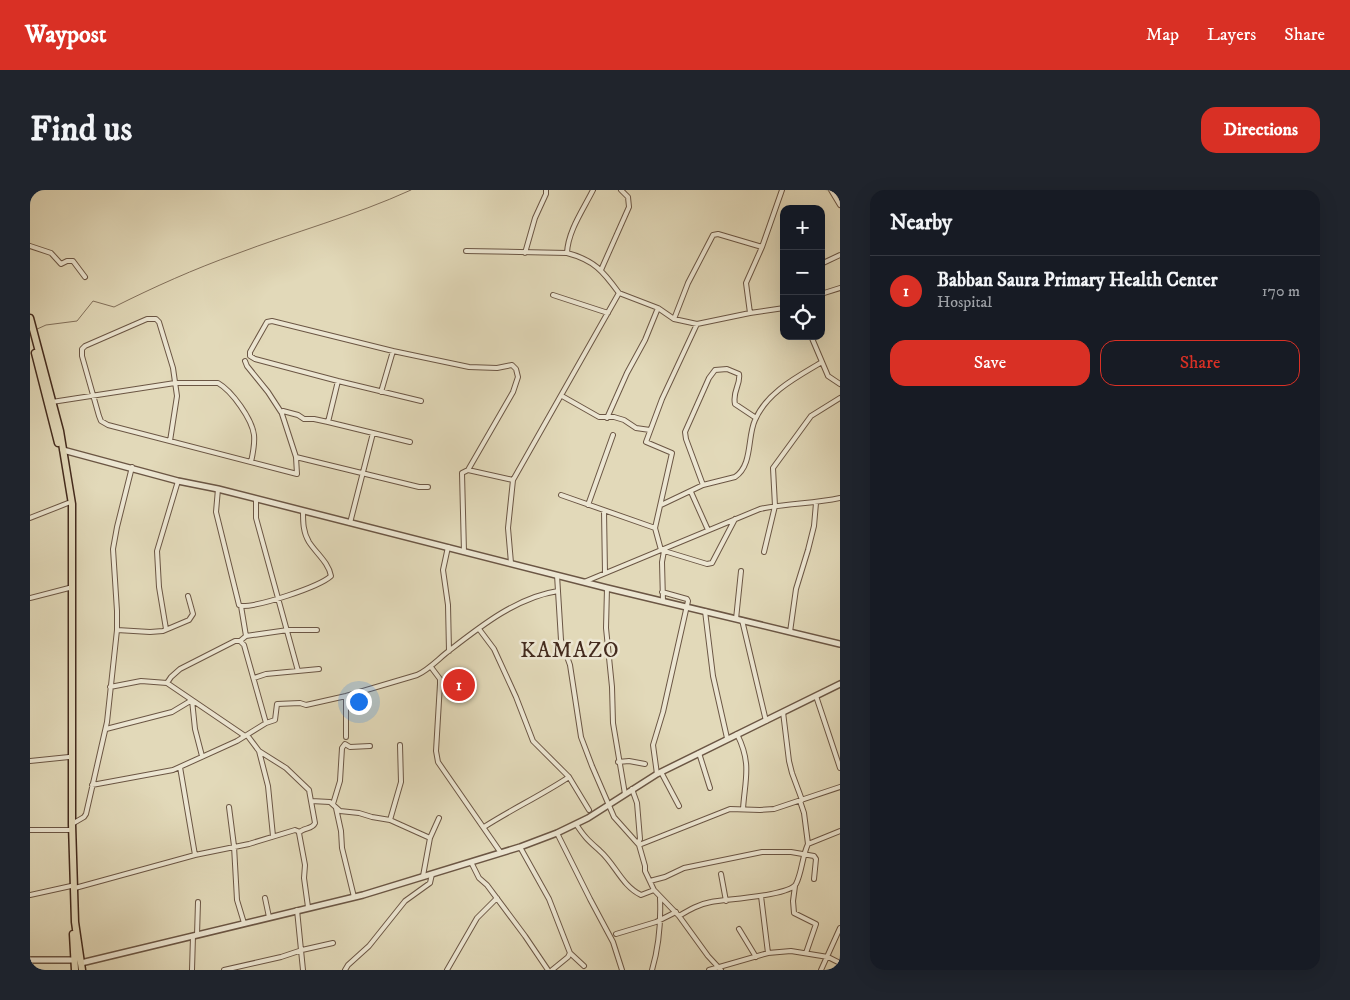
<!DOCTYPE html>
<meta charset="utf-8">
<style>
body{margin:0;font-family:"IM FELL DW Pica",serif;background:#20242c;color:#f1f3f6}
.controls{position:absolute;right:15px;top:15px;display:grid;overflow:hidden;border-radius:10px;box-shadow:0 5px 20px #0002}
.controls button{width:45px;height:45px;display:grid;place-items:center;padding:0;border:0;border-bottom:1px solid #363941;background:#171b24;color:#f1f3f6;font:25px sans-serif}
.you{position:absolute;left:328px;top:511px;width:18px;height:18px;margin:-12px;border:4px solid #fff;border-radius:50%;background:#1a73e8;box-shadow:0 0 0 8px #1a73e833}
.badge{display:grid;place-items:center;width:32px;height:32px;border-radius:50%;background:#d93025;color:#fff;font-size:16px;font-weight:700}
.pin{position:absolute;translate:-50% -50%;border:2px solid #fff;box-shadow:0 1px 5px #0006}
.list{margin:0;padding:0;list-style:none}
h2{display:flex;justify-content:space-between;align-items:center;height:65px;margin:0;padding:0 20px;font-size:21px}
h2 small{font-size:16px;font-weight:400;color:#9ea1a6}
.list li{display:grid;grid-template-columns:32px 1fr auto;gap:15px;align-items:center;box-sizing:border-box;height:70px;padding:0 20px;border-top:1px solid #363941}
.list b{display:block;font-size:19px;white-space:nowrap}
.list p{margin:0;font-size:16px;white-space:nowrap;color:#9ea1a6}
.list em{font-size:16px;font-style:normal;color:#9ea1a6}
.actions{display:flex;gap:10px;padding:15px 20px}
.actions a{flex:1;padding:11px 0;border:1px solid #d93025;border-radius:15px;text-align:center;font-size:18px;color:#d93025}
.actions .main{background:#d93025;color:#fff}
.icon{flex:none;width:28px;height:28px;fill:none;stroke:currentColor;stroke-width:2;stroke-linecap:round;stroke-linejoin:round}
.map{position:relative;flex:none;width:810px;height:780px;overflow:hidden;border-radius:15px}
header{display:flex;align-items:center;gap:30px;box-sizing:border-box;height:70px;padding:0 25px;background:#d93025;color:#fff}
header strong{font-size:24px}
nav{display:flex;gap:28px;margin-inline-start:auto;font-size:18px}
.intro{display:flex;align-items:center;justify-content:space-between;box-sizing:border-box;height:120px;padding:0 30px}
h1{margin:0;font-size:35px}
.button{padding:12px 22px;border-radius:15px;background:#d93025;color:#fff;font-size:18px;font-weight:700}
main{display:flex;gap:30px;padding:0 30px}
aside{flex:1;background:#171b24;border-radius:15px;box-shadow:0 5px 20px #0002}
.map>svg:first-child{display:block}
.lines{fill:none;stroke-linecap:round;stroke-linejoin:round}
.stream{stroke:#82705b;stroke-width:1}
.minor-casing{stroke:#6b5644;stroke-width:6}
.tertiary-casing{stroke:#6b5644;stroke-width:8}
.primary-casing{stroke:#432a1d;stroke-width:9}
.minor{stroke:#ece6d2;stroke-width:4}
.tertiary{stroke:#ece6d2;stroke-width:5}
.primary{stroke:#e2d9b9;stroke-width:6}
.labels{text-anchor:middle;stroke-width:5;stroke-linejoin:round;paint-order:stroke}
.quarter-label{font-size:22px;letter-spacing:1px;fill:#432a1d;stroke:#ece6d2}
</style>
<header>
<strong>Waypost</strong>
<nav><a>Map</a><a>Layers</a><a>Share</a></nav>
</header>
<div class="intro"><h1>Find us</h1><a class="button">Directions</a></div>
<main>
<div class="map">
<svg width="810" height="780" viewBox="0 0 810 780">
<rect width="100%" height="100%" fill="#e2d9b9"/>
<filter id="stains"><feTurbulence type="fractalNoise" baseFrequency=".004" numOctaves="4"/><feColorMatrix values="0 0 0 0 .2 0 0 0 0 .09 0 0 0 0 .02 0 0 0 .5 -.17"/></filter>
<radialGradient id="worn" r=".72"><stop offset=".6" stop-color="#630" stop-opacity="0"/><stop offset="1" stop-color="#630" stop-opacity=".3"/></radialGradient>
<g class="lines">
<path class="stream" d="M5 140 16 135 47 131 63 111 84 117C124 97 164 79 206 64 264 42 324 26 381 0"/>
<g class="minor-casing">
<path id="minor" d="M801 0 810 15
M0 56 21 63 31 74 37 71H43L55 87
M436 61 537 63C564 70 573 81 589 103
M495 63 505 28 516 4V0
M537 63C538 41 553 20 563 0
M791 74 810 65
M571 80 599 17 598 7 591 0
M791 104 810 98
M523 105 578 123
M720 123 716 93 732 57 752 0
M644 129 658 93 683 45 688 44 732 57
M781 146 798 186 810 194
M215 171 217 176 238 202 251 222
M351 202 363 161
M532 206 569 227H584L594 230 606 238 620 240
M391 211 308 191 225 169 220 166V162L237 132 242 131 363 161 439 177 467 178 482 175 486 179 488 187 483 202 438 280
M22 212 145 193H188C202 201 222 229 224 245 225 254 223 263 221 272
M577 228 597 183 615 150 628 118
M298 232 308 191
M140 251 147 206 143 178 129 132 126 129H117L55 156 52 159V166L69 226 71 231 78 235 267 284 266 267 252 224 253 221 268 225 274 229H284L298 232 380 252
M266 267 389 297H398
M673 295 656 249 655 242 679 188 685 180 697 179 709 184C711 195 702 201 705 214L726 228
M188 299 186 322 209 415 211 416C228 417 289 397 301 386 299 373 286 363 279 352 273 342 273 332 273 321
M661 302 678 340
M531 305 625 338 631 360 677 374 682 373 705 329
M226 309V328L268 481
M558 315 583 245
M631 315 673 295 705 287C723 275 717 247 725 230 737 202 767 187 792 172
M574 321 575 383
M0 328 38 313
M320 333 343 243
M625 338 642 263 616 252 632 209 667 134
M418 357 413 380 418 415 419 461
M434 362 432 283 438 280 483 290
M734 362 745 316 743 278 781 226 810 208
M481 373 478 338 483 290 589 103 628 118 644 129 667 134 720 123 754 118
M527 385 531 450 540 475 551 547 562 576 584 627 609 655 615 676V681L624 700 649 726 678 766 691 780
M554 392 730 319C756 313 784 314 810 308
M577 398 576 438 582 497 583 533 595 604
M0 408 39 398
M633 411 632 372 634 361
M211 416 216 446
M675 421 683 486 697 548
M706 429 711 381
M712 430 736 531
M136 439 129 397 127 361 148 291
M449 439 464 459 486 507 503 551 539 587 559 620
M87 440 120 442 133 441 159 430 163 424 158 406
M760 442 766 399 778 360 784 336 786 313
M210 451 214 455 236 533
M401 477 410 489V494L406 561 408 572 471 663
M224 488 236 484 289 479
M137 493 141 487 150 479 205 451H210L216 446 258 440H287
M80 497 111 491 137 493 215 546
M786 506 810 578
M753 522 759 571 762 583 772 610
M76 539 142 522 162 510 165 539 172 566
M707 544C722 574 715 589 713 619
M217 545 229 561 256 578 279 600 285 633C282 640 273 637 269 643L275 675 274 688 278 717
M316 547V506
M229 561 238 596 243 646
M669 563 680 598
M0 571 39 567
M588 572 599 571 615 574
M150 577 165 665
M631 582 649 616
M627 584 623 555 633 522 658 411 657 409 632 402
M62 595 143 580 207 551 236 533 245 530 247 514 270 513 276 515 316 506 387 485C400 479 409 468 420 460 452 435 488 407 528 401
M602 599 607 613 610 649 608 653
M281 611 300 612 310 621 329 623 342 627 360 630 400 648
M770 611 774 623 778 654
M303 614 310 591 312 558 315 554 320 557 340 556
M199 617 204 656 207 710 214 733
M306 618 311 641 312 658 324 707
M360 630 371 592 370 555
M42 634 54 627 56 624 77 532 87 440V421L83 359 87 337 102 277
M546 634C555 648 559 651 570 661 585 674 592 696 611 705L624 700
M454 637C482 619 512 605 539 587
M0 640H40
M527 643 560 709 583 752 592 780
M609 655 700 619 730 620 744 619 810 597
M490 657 519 709 540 763 538 767 522 780
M441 672 449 688 457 695 495 746 518 780
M691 684 696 711
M393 686 400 648 409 628
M620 691 635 687 654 678 732 662H761L784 666 786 669 784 689
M765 696 763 711 764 723 786 734 776 763
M45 698 165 665 219 654 265 640 270 642
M0 705 41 696
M731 706 738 763
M235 708 239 727
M267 720 273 780
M649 726C659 720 669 714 681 712 696 709 759 706 766 694 772 682 772 667 778 654L810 641
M709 739 726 767
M586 744 626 732 646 722
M167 745 168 712
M540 763 554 776
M162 780 163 746
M194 780 251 767 272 760 303 753
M315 780 318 775 339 756 375 711 400 693 402 684
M417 780 447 728 467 708
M622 780C629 756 631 732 630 708
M679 780 738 763 761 761 798 767 810 773
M791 780 810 738"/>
</g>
<g class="tertiary-casing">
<path id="tertiary" d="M33 260 148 291 188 299 577 398 810 454
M0 770H45
M51 773 333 705 490 657 527 643 558 628 627 584 810 494"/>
</g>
<g class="primary-casing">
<path id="primary" d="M0 128 30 241 42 314V634L45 732 52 780
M5 163 28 253
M43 744 45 780"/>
</g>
<use href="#minor" class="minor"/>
<use href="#tertiary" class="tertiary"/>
<use href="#primary" class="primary"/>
</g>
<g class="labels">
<g class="quarter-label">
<text x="540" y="467">KAMAZO</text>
</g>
</g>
<rect width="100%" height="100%" filter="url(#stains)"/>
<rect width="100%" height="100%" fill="url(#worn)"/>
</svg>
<div class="controls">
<button>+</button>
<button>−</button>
<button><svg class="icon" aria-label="locate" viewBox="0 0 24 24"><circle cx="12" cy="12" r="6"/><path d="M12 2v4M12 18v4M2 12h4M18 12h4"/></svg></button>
</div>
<div class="you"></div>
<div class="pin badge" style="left:429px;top:495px">1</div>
</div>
<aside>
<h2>Nearby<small></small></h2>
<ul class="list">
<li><span class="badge">1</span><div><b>Babban Saura Primary Health Center</b><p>Hospital</p></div><em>170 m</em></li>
</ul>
<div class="actions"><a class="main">Save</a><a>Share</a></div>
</aside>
</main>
